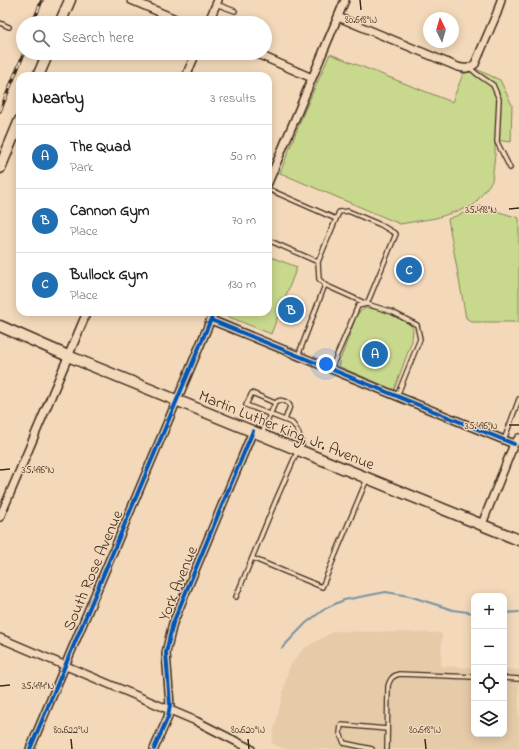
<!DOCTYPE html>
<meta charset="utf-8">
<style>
body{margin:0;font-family:"Indie Flower",sans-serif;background:#f6f6f6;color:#222}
.controls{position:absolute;right:12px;bottom:12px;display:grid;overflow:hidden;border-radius:8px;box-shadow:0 2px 10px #0003}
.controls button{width:36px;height:36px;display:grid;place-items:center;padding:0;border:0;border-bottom:1px solid #e0e0e0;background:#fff;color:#222;font:20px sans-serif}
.compass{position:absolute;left:423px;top:12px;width:36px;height:36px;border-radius:50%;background:#fff;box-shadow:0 2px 10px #0003;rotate:355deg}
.you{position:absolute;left:326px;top:364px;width:14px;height:14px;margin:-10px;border:3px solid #fff;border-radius:50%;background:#1a73e8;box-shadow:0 0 0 6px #1a73e833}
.badge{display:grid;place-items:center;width:26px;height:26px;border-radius:50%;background:#1f6fb2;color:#fff;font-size:13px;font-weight:700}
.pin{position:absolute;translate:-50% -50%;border:2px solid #fff;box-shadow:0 1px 4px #0006}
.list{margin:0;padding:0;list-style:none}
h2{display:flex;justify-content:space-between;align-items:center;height:52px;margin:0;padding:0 16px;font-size:17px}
h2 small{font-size:13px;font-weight:400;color:#767676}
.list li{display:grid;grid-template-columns:26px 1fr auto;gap:12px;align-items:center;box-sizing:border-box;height:64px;padding:0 16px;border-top:1px solid #e0e0e0}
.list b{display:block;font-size:15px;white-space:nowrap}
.list p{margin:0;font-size:13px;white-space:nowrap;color:#767676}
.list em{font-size:13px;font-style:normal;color:#767676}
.icon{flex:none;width:22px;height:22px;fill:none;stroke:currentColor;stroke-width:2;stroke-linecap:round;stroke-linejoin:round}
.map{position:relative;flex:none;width:519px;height:749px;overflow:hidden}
.search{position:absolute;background:#fff;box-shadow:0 2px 10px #0003;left:16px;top:16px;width:256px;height:44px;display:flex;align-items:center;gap:10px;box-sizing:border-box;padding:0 14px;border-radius:22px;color:#767676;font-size:15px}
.panel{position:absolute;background:#fff;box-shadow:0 2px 10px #0003;left:16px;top:72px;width:256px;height:244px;border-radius:12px}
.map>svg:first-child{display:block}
.built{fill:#e6cba9}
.green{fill:#c8d98d;stroke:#828256}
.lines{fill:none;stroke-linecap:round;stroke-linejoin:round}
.stream{stroke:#7793a5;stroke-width:2}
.lane-casing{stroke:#3b2a1e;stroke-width:6}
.street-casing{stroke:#3b2a1e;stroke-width:10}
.secondary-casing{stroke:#3b2a1e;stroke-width:13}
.lane{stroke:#f3d9ba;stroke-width:3.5}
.street{stroke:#f3d9ba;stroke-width:7}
.secondary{stroke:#f3d9ba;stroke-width:10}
.rail-casing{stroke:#3b2a1e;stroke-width:3.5}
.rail{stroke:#f3d9ba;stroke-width:2;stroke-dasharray:6;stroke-linecap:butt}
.cycleway-casing{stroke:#f3d9ba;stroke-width:6}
.cycleway{stroke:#0057b8;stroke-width:4}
.ticks{fill:none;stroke:#3b2a1e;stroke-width:1.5}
.labels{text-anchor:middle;stroke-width:3;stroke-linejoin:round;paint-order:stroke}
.street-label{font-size:16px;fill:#3b2a1e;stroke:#f3d9ba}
.ticks-label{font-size:10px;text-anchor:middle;fill:#3b2a1e;stroke:#f3d9ba;stroke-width:3;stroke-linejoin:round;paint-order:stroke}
</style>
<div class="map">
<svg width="519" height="749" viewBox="0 0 519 749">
<rect width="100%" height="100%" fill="#f3d9ba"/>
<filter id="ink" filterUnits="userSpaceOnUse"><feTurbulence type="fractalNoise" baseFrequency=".025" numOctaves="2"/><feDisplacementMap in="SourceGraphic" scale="8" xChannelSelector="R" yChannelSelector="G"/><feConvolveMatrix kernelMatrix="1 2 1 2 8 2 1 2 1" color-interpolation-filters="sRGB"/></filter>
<g filter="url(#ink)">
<path class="built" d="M334 631 442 633 441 666 474 668V734H504V669L519 670V749H285L271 743 289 667 303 649Z"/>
<path class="green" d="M330 54 452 102 463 74 476 69 500 80 512 105 511 142 495 140V154L492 181 473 206 436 218 400 224 280 173 304 112Z
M479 206 519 218V322H472L466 318 448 219 472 210Z
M268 256 297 267 271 334 227 316 229 312H268Z
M366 308C379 309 395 314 406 321 409 323 411 326 413 329L412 341 394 390 338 366 357 314 362 310Z"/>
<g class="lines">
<path class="stream" d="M504 613 519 612
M282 648 306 623 326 608 344 600 386 592 409 596 453 610 474 613"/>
<g class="lane-casing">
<path id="lane" d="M216 4 235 11
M0 23 9 27
M470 68 477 74 493 85 499 99 497 142 510 168
M268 189 336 219
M268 240 318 262 319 279 325 285 367 304 396 234 381 225 348 211 339 212 318 262
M298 356 325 285
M331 369 358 306 367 304 392 312 417 325 420 339 397 396
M262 434 275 403C280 399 283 400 288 403L290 406 285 420
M504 440 519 399
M252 558 322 587 367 479
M236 597 276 500 298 450 302 444C300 435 298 429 292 423L246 405 252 393 275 403
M504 678 519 679
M372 749 344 743 340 733 341 725 387 729
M387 749 388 686C390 679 392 676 399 674L474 677"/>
</g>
<g class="street-casing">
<path id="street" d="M131 0 185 23
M338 17 458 67C465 69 469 69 475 64L497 13 501 0
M208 23 218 0
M255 53 312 78
M186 76 196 53
M268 183 345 0
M211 320 514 444
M0 517 87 312
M482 524 514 444 519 438
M0 638 196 721 251 749
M30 749 214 312
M154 749 168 717 170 705 166 653 168 644 173 623 253 431"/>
</g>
<g class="secondary-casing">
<path id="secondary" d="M60 23 70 0
M38 76 48 53
M0 168 20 120
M0 326 68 356 519 540"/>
</g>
<use href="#lane" class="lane"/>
<use href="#street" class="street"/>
<use href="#secondary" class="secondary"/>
<g class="rail-casing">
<path id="rail" d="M33 23 42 0
M0 111 24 53"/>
</g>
<use href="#rail" class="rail"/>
<g class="cycleway-casing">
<path id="cycleway" d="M211 320 514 444
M30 749 214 312
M154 749 168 717 170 705 166 653 168 644 173 623 253 431"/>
</g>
<use href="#cycleway" class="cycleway"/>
</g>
</g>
<path class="ticks" d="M360 0 361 10M509 209 519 208M509 425H519M0 470 10 469M0 686 10 685M71 739 72 749M248 739 249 749M425 739 426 749"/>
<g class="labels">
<g class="street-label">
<text transform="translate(287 429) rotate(22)" y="6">Martin Luther King, Jr. Avenue</text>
<text transform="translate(92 570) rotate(-67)" y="6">South Rose Avenue</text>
<text transform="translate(177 583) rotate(-68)" y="6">York Avenue</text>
</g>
</g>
<g class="ticks-label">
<text x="361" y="23">80.618°W</text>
<text x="481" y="213">35.498°N</text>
<text x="481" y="429">35.496°N</text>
<text x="38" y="473">35.496°N</text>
<text x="38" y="689">35.494°N</text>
<text x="71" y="733">80.622°W</text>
<text x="248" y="733">80.620°W</text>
<text x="425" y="733">80.618°W</text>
</g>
</svg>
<div class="controls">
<button>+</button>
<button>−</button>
<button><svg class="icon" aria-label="locate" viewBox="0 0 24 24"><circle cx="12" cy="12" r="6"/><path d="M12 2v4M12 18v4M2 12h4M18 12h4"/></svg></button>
<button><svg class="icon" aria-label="layers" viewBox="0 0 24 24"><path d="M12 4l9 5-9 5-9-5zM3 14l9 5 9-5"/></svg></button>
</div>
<svg class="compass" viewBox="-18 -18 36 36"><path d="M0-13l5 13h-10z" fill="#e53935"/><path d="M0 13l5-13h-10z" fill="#767676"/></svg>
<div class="you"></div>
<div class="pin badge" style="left:375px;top:354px">A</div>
<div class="pin badge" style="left:291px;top:310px">B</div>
<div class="pin badge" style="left:409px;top:270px">C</div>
<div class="search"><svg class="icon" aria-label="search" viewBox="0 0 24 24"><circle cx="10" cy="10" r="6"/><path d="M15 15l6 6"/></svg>Search here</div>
<section class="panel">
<h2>Nearby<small>3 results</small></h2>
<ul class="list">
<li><span class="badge">A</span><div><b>The Quad</b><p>Park</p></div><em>50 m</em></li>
<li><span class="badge">B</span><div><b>Cannon Gym</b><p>Place</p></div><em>70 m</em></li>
<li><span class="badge">C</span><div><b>Bullock Gym</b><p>Place</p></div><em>130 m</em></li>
</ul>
</section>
</div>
